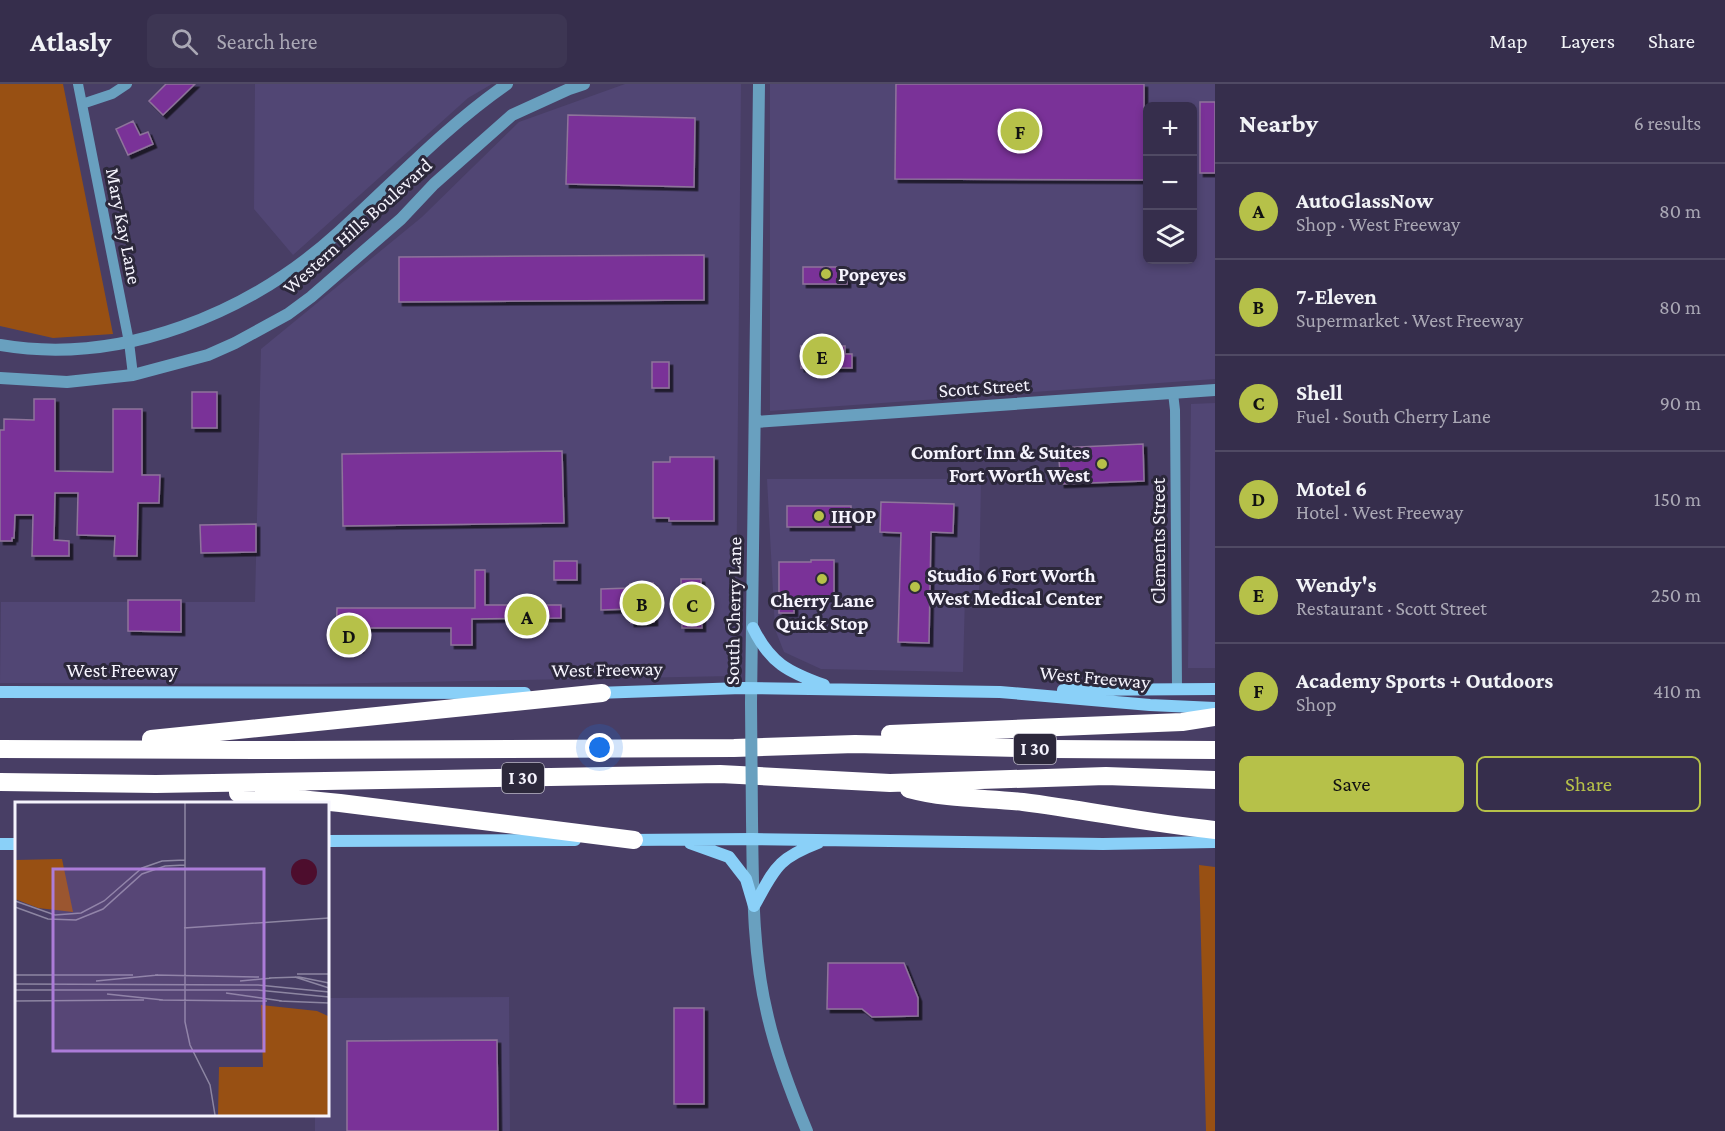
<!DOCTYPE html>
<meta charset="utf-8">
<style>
body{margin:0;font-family:"Crimson Pro",serif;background:#3d3653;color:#f1f3f6}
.controls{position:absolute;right:18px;top:18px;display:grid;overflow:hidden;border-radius:9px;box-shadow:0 3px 9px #0003}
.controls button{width:54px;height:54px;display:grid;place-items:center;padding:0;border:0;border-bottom:2px solid #504a64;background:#362e4c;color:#f1f3f6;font:30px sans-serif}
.you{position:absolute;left:600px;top:664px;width:21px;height:21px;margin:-15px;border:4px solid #fff;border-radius:50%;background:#1a73e8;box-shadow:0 0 0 9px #1a73e833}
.badge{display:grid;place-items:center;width:39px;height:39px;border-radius:50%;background:#b6c149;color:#111;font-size:20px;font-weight:700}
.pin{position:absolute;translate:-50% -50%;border:3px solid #fff;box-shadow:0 2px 6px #0006}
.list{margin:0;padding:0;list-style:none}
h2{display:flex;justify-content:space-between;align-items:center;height:78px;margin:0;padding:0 24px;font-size:26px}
h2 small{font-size:20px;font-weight:400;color:#aaa8b5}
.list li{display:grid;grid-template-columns:39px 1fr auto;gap:18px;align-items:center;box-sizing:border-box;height:96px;padding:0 24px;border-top:2px solid #504a64}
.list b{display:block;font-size:22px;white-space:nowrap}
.list p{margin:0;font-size:20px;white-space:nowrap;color:#aaa8b5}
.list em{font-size:20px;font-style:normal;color:#aaa8b5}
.actions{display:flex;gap:12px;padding:18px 24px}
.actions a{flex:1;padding:14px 0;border:2px solid #b6c149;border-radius:9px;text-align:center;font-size:21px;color:#b6c149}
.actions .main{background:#b6c149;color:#111}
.icon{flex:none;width:33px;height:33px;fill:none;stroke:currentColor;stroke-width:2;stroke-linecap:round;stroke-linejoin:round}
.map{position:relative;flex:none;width:1215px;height:1047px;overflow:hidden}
header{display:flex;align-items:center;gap:36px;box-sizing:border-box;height:84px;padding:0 30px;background:#362e4c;border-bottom:2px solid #504a64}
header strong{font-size:28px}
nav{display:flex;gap:33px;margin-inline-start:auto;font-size:21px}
.search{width:420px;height:54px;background:#3d3653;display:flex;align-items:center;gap:15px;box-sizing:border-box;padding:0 21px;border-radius:9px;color:#aaa8b5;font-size:22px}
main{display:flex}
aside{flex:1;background:#362e4c}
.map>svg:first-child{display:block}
.built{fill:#514674;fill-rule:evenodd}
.green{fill:#985013}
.building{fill:#7a3398;stroke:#8e749b;stroke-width:1.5;filter:url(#shadow)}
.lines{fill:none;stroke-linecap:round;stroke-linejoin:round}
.minor{stroke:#69a0bf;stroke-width:10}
.tertiary{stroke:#69a0bf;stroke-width:12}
.secondary{stroke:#8ad0f8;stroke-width:12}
.motorway{stroke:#fff;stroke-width:18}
.tertiary-bridge{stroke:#69a0bf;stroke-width:12}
.poi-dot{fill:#b6c149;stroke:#2c283b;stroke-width:2}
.labels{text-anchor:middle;stroke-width:6;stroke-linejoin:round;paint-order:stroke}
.shield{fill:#2c283b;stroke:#b9b6c3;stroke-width:1.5}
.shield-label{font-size:18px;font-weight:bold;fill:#f5f3fd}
.street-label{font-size:20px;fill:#f5f3fd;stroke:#2c283b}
.poi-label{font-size:20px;font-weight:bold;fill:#f5f3fd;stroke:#2c283b;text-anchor:start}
.inset-road{fill:none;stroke:#8d86a2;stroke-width:1.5}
.view{fill:#ac7cd8;fill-opacity:0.15;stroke:#ac7cd8;stroke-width:3}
.inset-edge{fill:none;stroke:#f5f3fd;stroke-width:3}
</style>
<header>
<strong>Atlasly</strong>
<div class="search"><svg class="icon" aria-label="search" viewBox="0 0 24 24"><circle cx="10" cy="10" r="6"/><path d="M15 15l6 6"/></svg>Search here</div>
<nav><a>Map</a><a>Layers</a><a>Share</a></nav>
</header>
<main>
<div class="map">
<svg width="1215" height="1047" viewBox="0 0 1215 1047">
<defs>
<filter id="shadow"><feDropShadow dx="3.5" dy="3.5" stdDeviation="0" flood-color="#0009"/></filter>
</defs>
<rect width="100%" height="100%" fill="#483e65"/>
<path class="built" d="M255 0H492L468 14 293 171 254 125Z
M625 0H741L736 537 734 592 316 600 0 599 1 518H255L261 265 422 133 519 38Z
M770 0H1215V295L770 327ZM1148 22H1192V176H1148Z
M1215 319V584H1188L1191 320Z
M767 395H981L979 510 965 511 963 588 821 585 784 568 775 545Z
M509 913 510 1047H315V1031L327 1030V914Z"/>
<path class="green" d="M0 0H63L113 250 53 254 0 242Z
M1199 781 1215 783V1047H1206Z"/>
<path class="building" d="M166 0H195L163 31 149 17Z
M896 0H1144V96L895 95Z
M1200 18H1215V89H1200Z
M568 31 695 34 694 103 566 100Z
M133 37 140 51 148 48 153 60 128 71 116 45Z
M704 171V216L399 218V173Z
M803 183H847V200H803Z
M801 262H845V270H852V284H801Z
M652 278H669V304H652Z
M192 308H217V344H192Z
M34 315H55V387L113 388V325H142V391H160L159 419H138L137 472H114L115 452 77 451 78 409H55L54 456 69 457V472H32L33 431H15L14 454H12V457H0V346H4V335L34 336Z
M1143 360 1144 397 1061 400 1058 364Z
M562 367 564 439 343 442 342 370Z
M670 373H714V437H669V434H653V378H670Z
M881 418 954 420 953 449 931 448 929 559 898 558 901 449 880 448Z
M787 422H851V443H787Z
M256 440V468L201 469 200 441Z
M811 476H834V514H794V529H779V478H811Z
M554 477H577V496H554Z
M475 486H485V521H561V534L472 535V561H451V544H361L360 565H344V557H336L337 524H475Z
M681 495H701L702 544H682Z
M653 499 654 538 631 539 630 525 601 526V505L630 504V500Z
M128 516H181V548L128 547Z
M828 879H904L918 914V932L872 933 862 925H827Z
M674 924H704V1020H674Z
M497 956 498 1047H347V957Z"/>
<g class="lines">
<path class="minor" d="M78 0 129 258 133 291
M82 20 112 10 127 0
M1173 309 1175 326 1177 605"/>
<path class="tertiary" d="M0 261C122 282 250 229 339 148 394 98 445 43 507 0
M0 294 67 298 133 291 208 271 235 259 288 230 311 213 401 135 434 100 512 31 569 5 584 0
M755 338 1215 306
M751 619 759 0
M752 736C753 800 752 866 767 929 776 970 791 1009 807 1047"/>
<path class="secondary" d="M753 544C770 579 788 588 824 601
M1063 606 1215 605
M0 608 525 609
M596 609 742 604 1000 608 1150 621 1215 624
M628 756 752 755 1103 760 1215 758
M327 757 575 756
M690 759 729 773 746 795 754 822
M0 760H16
M754 822C775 785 776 775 818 759"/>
<path class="motorway" d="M890 650 1182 638 1215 633
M151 655 602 609
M0 665 288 666 734 664 855 660 1053 665 1215 666
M0 698 156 700 720 690 890 699 1106 692 1215 696
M909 705C946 715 985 714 1023 718 1087 726 1151 740 1215 746
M238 709 340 719 634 756"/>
<path class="tertiary-bridge" d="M751 619 752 736"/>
</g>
<g class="poi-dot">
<circle cx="826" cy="190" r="6"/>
<circle cx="1102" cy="380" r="6"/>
<circle cx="819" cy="432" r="6"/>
<circle cx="822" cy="495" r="6"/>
<circle cx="915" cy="503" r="6"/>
</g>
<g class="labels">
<g class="shield">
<rect x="1014" y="650" width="42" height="30" rx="4.5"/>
<rect x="502" y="679" width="42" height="30" rx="4.5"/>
</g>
<g class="shield-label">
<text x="1035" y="671">I 30</text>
<text x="523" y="700">I 30</text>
</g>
<g class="street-label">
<text transform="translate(124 142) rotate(79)" y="7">Mary Kay Lane</text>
<text transform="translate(357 142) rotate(-42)" y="7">Western Hills Boulevard</text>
<text transform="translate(984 303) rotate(-4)" y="7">Scott Street</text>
<text transform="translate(1158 457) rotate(-90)" y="7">Clements Street</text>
<text transform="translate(733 527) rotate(-89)" y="7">South Cherry Lane</text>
<text transform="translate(607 585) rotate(-1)" y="7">West Freeway</text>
<text x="122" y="593">West Freeway</text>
<text transform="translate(1095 593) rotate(5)" y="7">West Freeway</text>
</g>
<g class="poi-label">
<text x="838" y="197">Popeyes</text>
<text x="1090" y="375" text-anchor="end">Comfort Inn &amp; Suites<tspan x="1090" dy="23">Fort Worth West</tspan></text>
<text x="831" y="439">IHOP</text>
<text x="927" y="498">Studio 6 Fort Worth<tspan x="927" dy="23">West Medical Center</tspan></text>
<text x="822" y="523" text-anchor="middle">Cherry Lane<tspan x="822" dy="23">Quick Stop</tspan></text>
</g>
</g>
<g transform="translate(15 718)">
<rect width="314" height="314" fill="#483e65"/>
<path d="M47 57 58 110 23 106 0 97V58ZM246 203 302 209 313 214V313H203L204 265H248Z" fill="#985013"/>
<path d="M276 70a13 13 0 1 1 26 0a13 13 0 1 1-26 0Z" fill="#4d0d2d"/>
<path class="inset-road" d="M170 1V220L175 243 195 283 200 313M0 99 40 113 66 111 89 99 127 66 147 59 170 58M0 105 33 117 61 118 88 107 127 72 150 64 170 63M169 126 314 116M282 172H314M0 173H118M140 173 244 175M280 175 314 186M254 176 284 175 314 181M81 179 143 173M225 179 257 176M0 182 243 183 314 190M0 188H242L314 195M211 191 267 199M92 192 148 198M144 198 252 199M0 199 129 198M264 199 314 201"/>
<path class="view" d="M38 67H249V249H38Z"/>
<rect width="314" height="314" class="inset-edge"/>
</g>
</svg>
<div class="controls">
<button>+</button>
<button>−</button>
<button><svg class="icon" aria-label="layers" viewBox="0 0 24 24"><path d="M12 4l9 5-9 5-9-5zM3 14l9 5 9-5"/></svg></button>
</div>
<div class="you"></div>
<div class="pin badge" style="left:527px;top:532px">A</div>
<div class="pin badge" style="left:642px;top:519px">B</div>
<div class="pin badge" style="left:692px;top:520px">C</div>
<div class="pin badge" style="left:349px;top:551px">D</div>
<div class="pin badge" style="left:822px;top:272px">E</div>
<div class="pin badge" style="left:1020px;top:47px">F</div>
</div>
<aside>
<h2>Nearby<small>6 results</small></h2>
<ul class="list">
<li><span class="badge">A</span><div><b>AutoGlassNow</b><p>Shop · West Freeway</p></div><em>80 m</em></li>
<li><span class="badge">B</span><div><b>7-Eleven</b><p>Supermarket · West Freeway</p></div><em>80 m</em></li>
<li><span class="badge">C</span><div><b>Shell</b><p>Fuel · South Cherry Lane</p></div><em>90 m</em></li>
<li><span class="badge">D</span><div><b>Motel 6</b><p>Hotel · West Freeway</p></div><em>150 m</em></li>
<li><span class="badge">E</span><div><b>Wendy's</b><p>Restaurant · Scott Street</p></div><em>250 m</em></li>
<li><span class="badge">F</span><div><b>Academy Sports + Outdoors</b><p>Shop</p></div><em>410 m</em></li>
</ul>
<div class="actions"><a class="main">Save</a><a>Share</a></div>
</aside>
</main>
